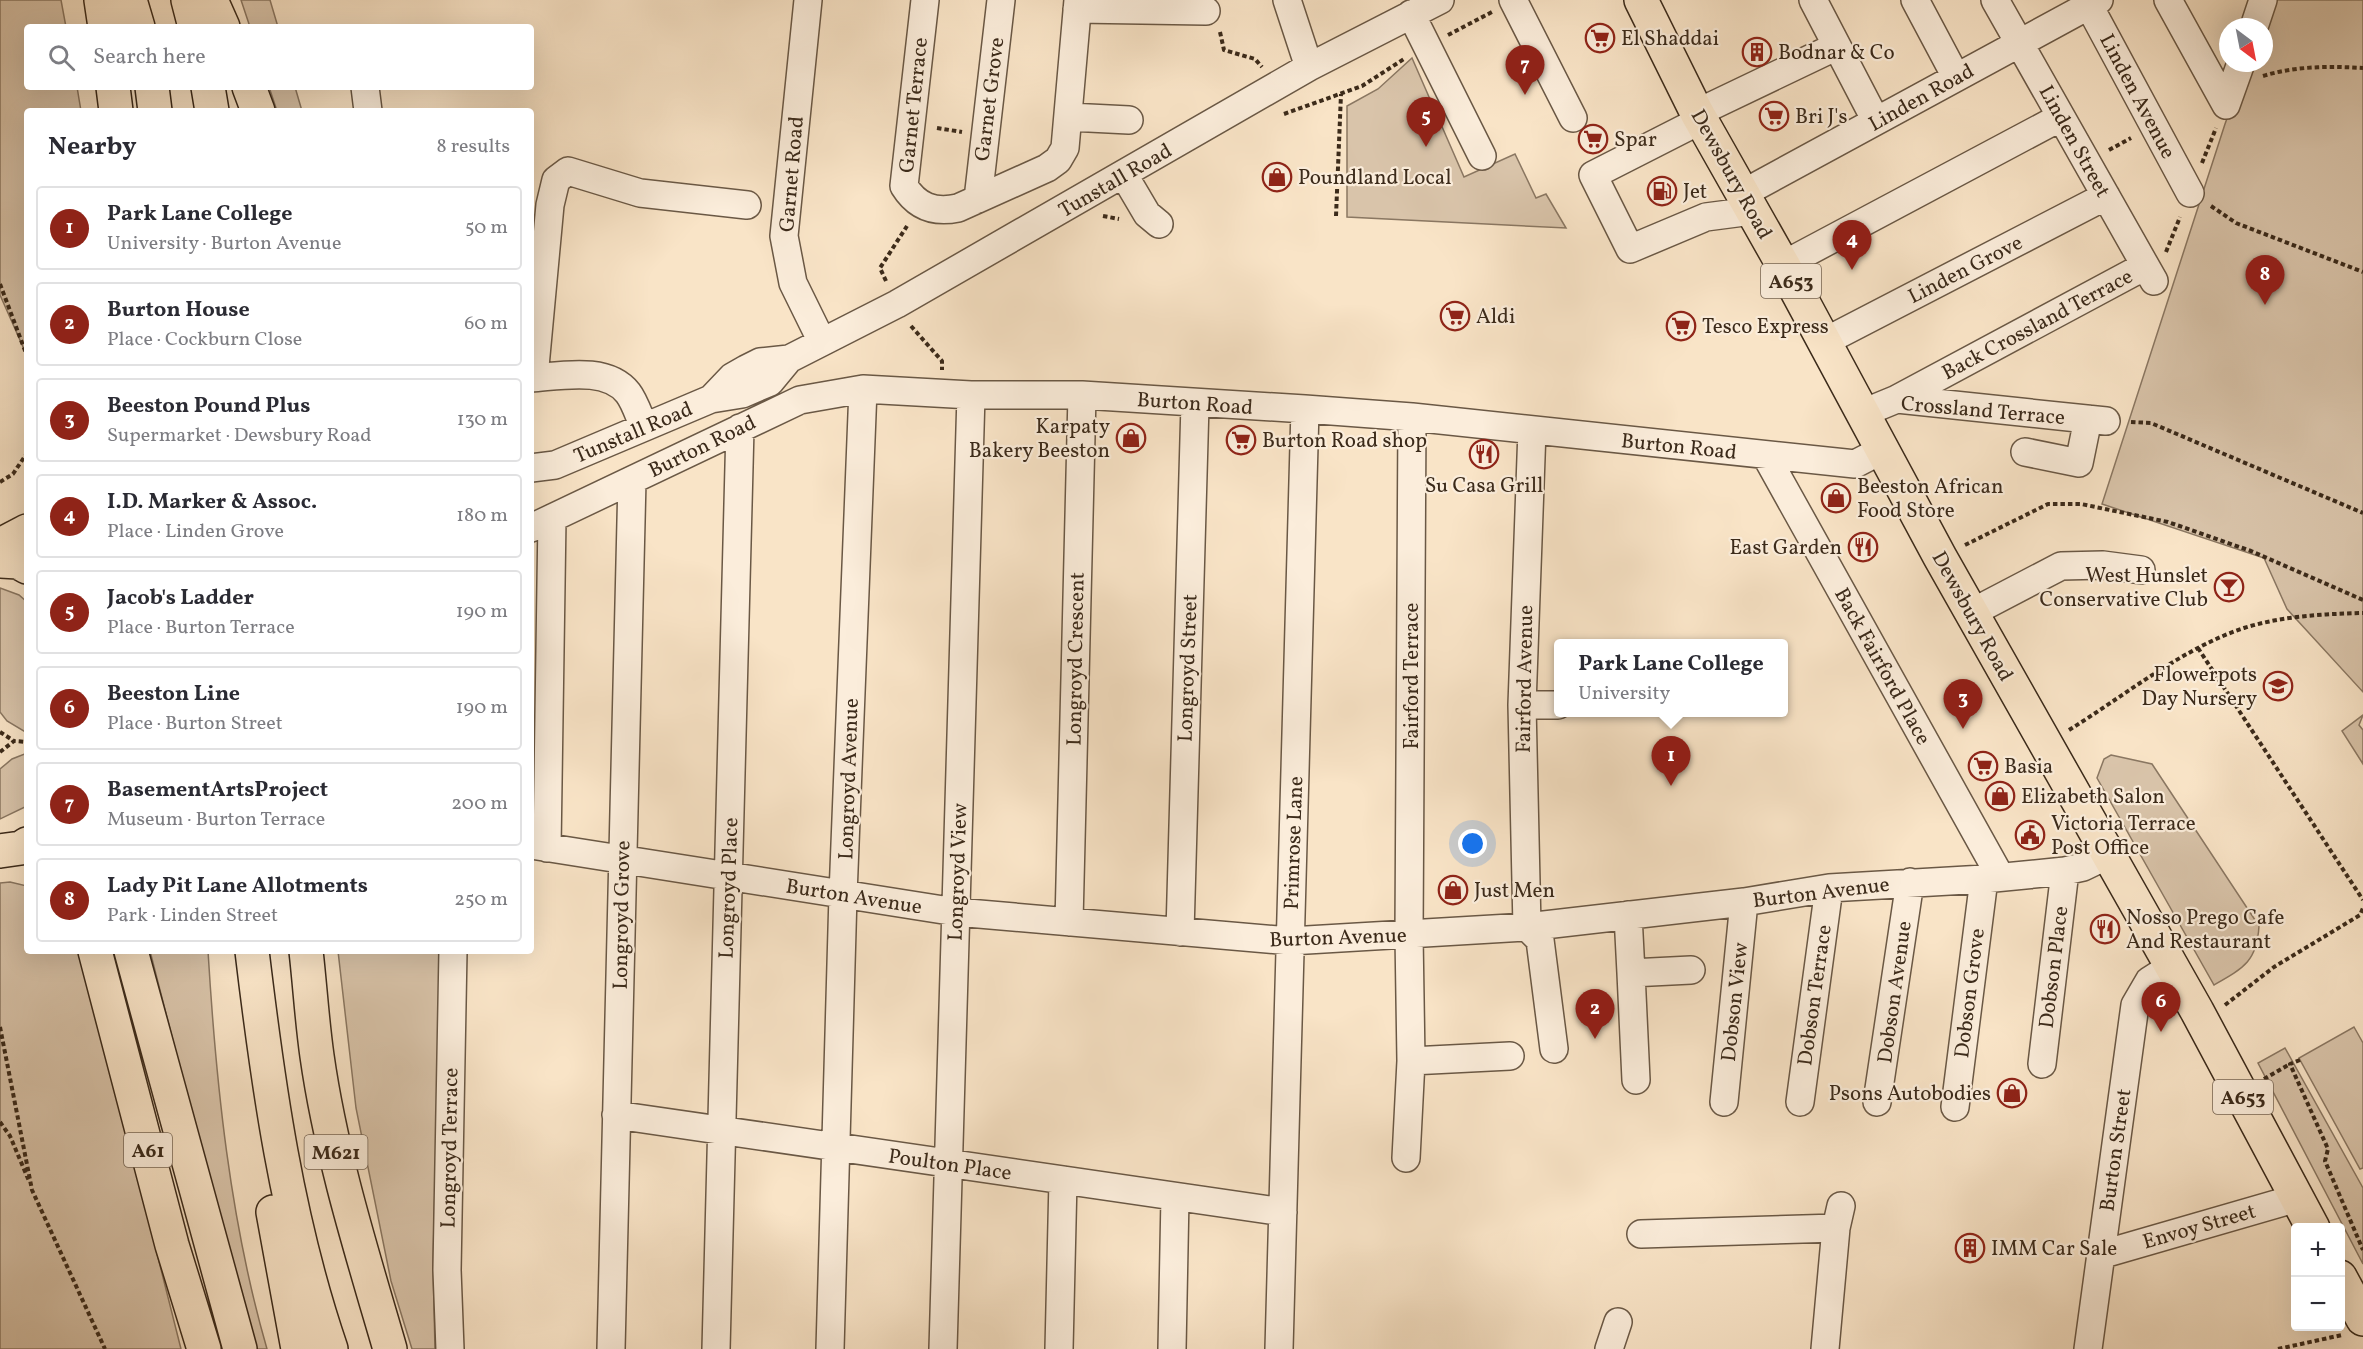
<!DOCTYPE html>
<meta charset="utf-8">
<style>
body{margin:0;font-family:Vollkorn,serif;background:#f2f2f3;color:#2b2b33}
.controls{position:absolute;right:18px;bottom:18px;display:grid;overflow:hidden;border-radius:6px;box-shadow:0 6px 24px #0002}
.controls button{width:54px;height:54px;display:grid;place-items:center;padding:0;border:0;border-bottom:2px solid #e1e1e2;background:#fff;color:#2b2b33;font:30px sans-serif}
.compass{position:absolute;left:2219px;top:18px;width:54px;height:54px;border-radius:50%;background:#fff;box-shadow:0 6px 24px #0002;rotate:148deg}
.you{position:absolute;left:1473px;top:844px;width:21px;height:21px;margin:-15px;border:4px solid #fff;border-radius:50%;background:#1a73e8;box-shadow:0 0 0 9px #1a73e833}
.badge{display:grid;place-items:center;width:39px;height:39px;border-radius:50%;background:#8f2418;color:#fff;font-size:20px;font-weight:700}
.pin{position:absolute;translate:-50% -50px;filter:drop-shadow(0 2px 3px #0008)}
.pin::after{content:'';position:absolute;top:32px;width:21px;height:18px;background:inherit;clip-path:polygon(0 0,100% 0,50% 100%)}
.popup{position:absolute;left:1554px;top:639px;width:234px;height:78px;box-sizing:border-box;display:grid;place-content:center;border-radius:6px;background:#fff;filter:drop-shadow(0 2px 4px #0005);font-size:20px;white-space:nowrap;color:#7c7c81}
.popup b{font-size:22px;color:#2b2b33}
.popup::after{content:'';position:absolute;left:50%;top:100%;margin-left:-12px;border:12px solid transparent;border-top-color:#fff}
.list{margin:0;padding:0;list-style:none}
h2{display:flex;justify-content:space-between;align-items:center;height:78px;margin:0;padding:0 24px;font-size:26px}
h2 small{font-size:20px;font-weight:400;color:#7c7c81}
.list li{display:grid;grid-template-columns:39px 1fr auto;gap:18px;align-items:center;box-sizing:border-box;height:84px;margin:0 12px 12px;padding:0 12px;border:2px solid #e1e1e2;border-radius:6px}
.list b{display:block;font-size:22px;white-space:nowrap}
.list p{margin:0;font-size:20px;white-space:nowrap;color:#7c7c81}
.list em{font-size:20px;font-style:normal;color:#7c7c81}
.icon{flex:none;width:33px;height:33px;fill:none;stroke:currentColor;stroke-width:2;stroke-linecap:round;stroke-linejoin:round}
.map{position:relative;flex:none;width:2363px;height:1349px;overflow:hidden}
.search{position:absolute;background:#fff;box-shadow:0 6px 24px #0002;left:24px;top:24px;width:510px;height:66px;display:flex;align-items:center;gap:15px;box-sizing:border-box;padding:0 21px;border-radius:6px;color:#7c7c81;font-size:22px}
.panel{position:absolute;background:#fff;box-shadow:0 6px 24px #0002;left:24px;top:108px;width:510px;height:846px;border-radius:6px}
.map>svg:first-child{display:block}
.green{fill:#d9c4aa;stroke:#8a7762;stroke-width:1.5}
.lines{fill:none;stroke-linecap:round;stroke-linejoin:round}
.minor-casing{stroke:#6a5845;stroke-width:30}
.major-casing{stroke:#3b2a1a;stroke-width:36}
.highway-casing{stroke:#3b2a1a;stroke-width:36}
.path{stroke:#3b2a1a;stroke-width:4;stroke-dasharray:4.5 3;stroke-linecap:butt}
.minor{stroke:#fbeddb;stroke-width:27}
.major{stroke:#f9e4c7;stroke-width:33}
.highway{stroke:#f9e4c7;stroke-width:33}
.labels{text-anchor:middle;stroke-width:4.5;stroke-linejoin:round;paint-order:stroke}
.shield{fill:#fbeddb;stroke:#756454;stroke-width:1.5}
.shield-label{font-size:20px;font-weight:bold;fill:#3b2a1a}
.poi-label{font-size:21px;fill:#3b2a1a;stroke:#fbeddb;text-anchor:start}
.street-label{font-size:21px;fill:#3b2a1a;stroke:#fbeddb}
</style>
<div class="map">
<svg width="2363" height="1349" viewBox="0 0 2363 1349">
<rect width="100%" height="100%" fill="#f9e4c7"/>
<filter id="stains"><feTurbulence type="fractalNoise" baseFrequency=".00333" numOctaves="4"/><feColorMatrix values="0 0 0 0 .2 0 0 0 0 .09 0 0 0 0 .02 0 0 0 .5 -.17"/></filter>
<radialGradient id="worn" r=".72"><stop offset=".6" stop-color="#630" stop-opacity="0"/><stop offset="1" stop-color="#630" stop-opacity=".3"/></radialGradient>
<path class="green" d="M0 0H61L66 27H27V87H77L81 111H27V356L0 295Z
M241 0H270L278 27H250Z
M2271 0H2363V692L2287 609 2264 558 2102 504 2225 124 2247 63H2264V27Z
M1412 58 1464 177 1515 154 1536 198 1546 194 1566 228 1347 217V106L1378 89Z
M269 87H295L302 111H277Z
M0 588 19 595 27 602V733L7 721 0 712Z
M2363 715 2359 725 2363 730V764L2342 731Z
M27 753V806L0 819V769L12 759Z
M2111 755 2152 764 2259 926C2257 961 2244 968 2214 985L2097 778 2104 759Z
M10 882 27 886V951H81L181 1349H0V883Z
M150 951H208C216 1084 230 1221 267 1349H252Z
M338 951H441L433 1264 435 1349H412L391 1281 356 1108Z
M2354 1027 2363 1043V1168L2360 1169 2299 1058Z
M2285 1048 2363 1188V1264L2258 1063Z"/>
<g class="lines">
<g class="minor-casing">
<path id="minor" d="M808 0 784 236 793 283 822 342
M925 0 904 186C917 207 934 213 958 208L1047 168 1058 160 1065 148 1078 0
M1287 0 1309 67
M1513 0 1573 118
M1813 0 1876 121
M1915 0 1956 77
M1995 0 2154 281
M2086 0 2190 193
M2168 0 2226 105
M1077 9 1206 11
M1411 14 1482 156
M2254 27 2263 0
M365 87 368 111
M2226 105 2241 63
M1697 113 1837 46
M1069 117 1129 120
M1701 120 1593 175 1630 249 1706 217 1752 211
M1124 175 1147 214 1159 224
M1742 194 2099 0
M978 199 1001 0
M1783 265 2061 117
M1824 342 2106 196
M534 377 550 205 556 180 568 171 640 193 747 205
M531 378C561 376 607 366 628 393 635 402 639 416 644 427
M711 399 732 377 746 369 760 362 789 359 897 304 1309 67 1440 0
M1897 399 2145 266
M1863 413 1897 399 2106 421
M1532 430 1522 705 1527 927 1540 940 1554 1049
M2025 452 2079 463 2088 419
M1766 456 2000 876
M531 468 555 465 711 399 742 394 770 382 789 359
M531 528 800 400 863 389 971 395H1082L1305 409 1412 417 1855 464 1882 450
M1971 613 2061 566 2103 565 2141 570
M1522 705H1558
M531 845 956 912 1290 941 1527 927 1744 902 1829 888 1984 879 2065 871 2083 867 2108 855
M547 848 552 518
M1628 915 1631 973 1691 970
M1069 922 1082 395
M1180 932 1195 404
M1631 973 1636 1080
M1411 1061 1510 1056
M2042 1064 2065 871
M1724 1102 1744 902
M1800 1102 1829 888
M1877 1102 1910 882
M1955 1107 1984 879
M616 1115 1283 1212
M1406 1158 1411 1061 1409 935 1412 417
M1641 1234 1836 1228
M2100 1255 2297 1198
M450 1349 447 1270 453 951
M611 1349 632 480
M716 1349 740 428
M830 1349 843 895 863 389
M943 1349 971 395
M1059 1349 1063 1180
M1172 1349 1175 1197
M1279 1349 1305 409
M1609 1349 1618 1322
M1825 1349 1836 1228 1841 1206
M2088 1349 2135 1005 2149 981 2171 967"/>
</g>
<g class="major-casing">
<path id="major" d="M1641 0 1697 113 1783 265 1940 557 2197 1011 2313 1228
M2340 1277 2363 1319"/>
</g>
<g class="highway-casing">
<path id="highway" d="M101 0 105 27
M130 0 138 27
M188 0 195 27
M211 0 223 27
M113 87 116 111
M152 87 155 111
M208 87 212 111
M249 87 258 111
M0 545 27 531
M0 561 18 562 27 567
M0 851 21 848 27 844
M95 951 172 1245 204 1349
M131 951 240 1349
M252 951C268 1085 287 1221 331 1349
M306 951C310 986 312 1021 317 1056 331 1155 362 1253 390 1349
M273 1212 298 1349"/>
</g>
<path class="path" d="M1220 32 1224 50 1255 59 1262 67
M1448 35 1492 12
M2263 76C2295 66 2330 66 2363 68
M1284 114 1362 86 1404 59
M937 128 962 132
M2109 150 2131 138
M2202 163 2216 128
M2211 206 2236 223 2363 272
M1103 216 1119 219
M1336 216 1341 94
M2166 252 2180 217
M886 281 880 268 907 226
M0 284 27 356
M911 326 942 361V370
M2131 422 2151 423 2363 513
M0 482 13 474 27 453
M1965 545 2048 504H2081L2168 522 2251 551 2363 600
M2198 648 2363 900
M2069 730C2124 696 2183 648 2244 628 2282 616 2323 614 2363 613
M0 732 14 741
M0 752 14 741 27 742
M2225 1005 2274 967 2360 915 2363 908
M0 1027 32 1190 105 1349
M2300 1060 2290 1064 2328 1149 2325 1161 2363 1250
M2264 1079 2290 1064
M0 1122 10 1136 29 1181
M2278 1349 2342 1335"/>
<use href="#minor" class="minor"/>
<use href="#major" class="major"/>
<use href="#highway" class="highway"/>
</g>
<defs>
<g id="supermarket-ring" transform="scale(1.5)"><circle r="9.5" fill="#fbeddb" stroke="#8f2418" stroke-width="1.5"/><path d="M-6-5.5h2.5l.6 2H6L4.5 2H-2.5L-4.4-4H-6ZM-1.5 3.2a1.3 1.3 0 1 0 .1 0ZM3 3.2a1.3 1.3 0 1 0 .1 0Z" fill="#8f2418"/></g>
<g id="building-ring" transform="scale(1.5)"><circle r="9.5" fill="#fbeddb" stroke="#8f2418" stroke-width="1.5"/><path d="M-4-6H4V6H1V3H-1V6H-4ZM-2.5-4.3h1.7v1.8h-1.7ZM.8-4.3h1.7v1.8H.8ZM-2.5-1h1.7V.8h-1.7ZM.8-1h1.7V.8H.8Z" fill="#8f2418"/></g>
<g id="shop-ring" transform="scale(1.5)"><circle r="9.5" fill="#fbeddb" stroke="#8f2418" stroke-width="1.5"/><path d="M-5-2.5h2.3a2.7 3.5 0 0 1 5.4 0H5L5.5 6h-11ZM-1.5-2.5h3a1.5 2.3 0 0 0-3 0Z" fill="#8f2418"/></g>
<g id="fuel-ring" transform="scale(1.5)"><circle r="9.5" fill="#fbeddb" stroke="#8f2418" stroke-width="1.5"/><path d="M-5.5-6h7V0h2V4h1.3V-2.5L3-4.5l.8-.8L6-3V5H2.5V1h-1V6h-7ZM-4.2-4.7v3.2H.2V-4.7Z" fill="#8f2418"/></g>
<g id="restaurant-ring" transform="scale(1.5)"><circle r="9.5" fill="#fbeddb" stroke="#8f2418" stroke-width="1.5"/><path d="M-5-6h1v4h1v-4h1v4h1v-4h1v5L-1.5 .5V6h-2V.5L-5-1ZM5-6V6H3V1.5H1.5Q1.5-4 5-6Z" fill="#8f2418"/></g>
<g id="bar-ring" transform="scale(1.5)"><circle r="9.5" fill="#fbeddb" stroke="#8f2418" stroke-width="1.5"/><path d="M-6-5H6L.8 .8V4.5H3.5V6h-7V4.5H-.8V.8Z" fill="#8f2418"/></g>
<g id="school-ring" transform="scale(1.5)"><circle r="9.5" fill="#fbeddb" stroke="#8f2418" stroke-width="1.5"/><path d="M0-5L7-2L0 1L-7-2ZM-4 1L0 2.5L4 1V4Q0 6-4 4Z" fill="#8f2418"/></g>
<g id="civic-ring" transform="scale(1.5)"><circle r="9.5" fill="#fbeddb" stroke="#8f2418" stroke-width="1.5"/><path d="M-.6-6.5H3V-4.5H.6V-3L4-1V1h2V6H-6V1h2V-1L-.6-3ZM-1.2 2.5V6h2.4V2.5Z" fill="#8f2418"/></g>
</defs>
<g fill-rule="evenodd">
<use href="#supermarket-ring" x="1600" y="38"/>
<use href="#building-ring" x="1757" y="52"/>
<use href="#supermarket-ring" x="1774" y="116"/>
<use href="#supermarket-ring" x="1593" y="139"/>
<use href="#shop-ring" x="1277" y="177"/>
<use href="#fuel-ring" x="1662" y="191"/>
<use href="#supermarket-ring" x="1455" y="316"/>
<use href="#supermarket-ring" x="1681" y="326"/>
<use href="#shop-ring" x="1131" y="438"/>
<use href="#supermarket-ring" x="1241" y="440"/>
<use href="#restaurant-ring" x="1484" y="454"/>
<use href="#shop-ring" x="1836" y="498"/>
<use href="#restaurant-ring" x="1863" y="547"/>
<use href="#bar-ring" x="2229" y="587"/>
<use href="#school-ring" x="2278" y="686"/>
<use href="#supermarket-ring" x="1983" y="766"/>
<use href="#shop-ring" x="2000" y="796"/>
<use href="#civic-ring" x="2030" y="835"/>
<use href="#shop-ring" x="1453" y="890"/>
<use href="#restaurant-ring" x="2105" y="929"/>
<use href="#shop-ring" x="2012" y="1093"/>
<use href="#building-ring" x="1970" y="1248"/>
</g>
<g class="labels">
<g class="shield">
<rect x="1761" y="264" width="60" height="34" rx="4.5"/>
<rect x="2213" y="1080" width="60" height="34" rx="4.5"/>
<rect x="124" y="1133" width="48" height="34" rx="4.5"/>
<rect x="304.5" y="1135" width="63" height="34" rx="4.5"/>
</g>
<g class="shield-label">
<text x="1791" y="288">A653</text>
<text x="2243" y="1104">A653</text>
<text x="148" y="1157">A61</text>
<text x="336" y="1159">M621</text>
</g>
<g class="poi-label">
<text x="1621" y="45">El Shaddai</text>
<text x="1778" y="59">Bodnar &amp; Co</text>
<text x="1795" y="123">Bri J's</text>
<text x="1614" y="146">Spar</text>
<text x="1298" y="184">Poundland Local</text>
<text x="1683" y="198">Jet</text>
<text x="1476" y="323">Aldi</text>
<text x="1702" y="333">Tesco Express</text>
<text x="1110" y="433" text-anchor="end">Karpaty<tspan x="1110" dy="24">Bakery Beeston</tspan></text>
<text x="1262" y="447">Burton Road shop</text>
<text x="1484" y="492" text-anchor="middle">Su Casa Grill</text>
<text x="1857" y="493">Beeston African<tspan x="1857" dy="24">Food Store</tspan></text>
<text x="1842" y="554" text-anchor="end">East Garden</text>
<text x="2208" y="582" text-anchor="end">West Hunslet<tspan x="2208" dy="24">Conservative Club</tspan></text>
<text x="2257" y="681" text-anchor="end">Flowerpots<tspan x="2257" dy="24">Day Nursery</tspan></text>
<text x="2004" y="773">Basia</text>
<text x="2021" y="803">Elizabeth Salon</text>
<text x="2051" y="830">Victoria Terrace<tspan x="2051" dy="24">Post Office</tspan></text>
<text x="1474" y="897">Just Men</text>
<text x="2126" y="924">Nosso Prego Cafe<tspan x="2126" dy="24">And Restaurant</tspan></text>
<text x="1991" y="1100" text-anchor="end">Psons Autobodies</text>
<text x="1991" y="1255">IMM Car Sale</text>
</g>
<g class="street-label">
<text transform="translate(2138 96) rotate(62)" y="7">Linden Avenue</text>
<text transform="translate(1921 97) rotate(-29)" y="7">Linden Road</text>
<text transform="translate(989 99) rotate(-83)" y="7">Garnet Grove</text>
<text transform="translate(913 105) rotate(-84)" y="7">Garnet Terrace</text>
<text transform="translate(2075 141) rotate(61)" y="7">Linden Street</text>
<text transform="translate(791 174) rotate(-85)" y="7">Garnet Road</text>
<text transform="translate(1732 174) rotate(61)" y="7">Dewsbury Road</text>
<text transform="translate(1115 180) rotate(-30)" y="7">Tunstall Road</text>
<text transform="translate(1965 269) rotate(-27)" y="7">Linden Grove</text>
<text transform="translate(2037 324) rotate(-28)" y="7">Back Crossland Terrace</text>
<text transform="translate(1195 403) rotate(4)" y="7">Burton Road</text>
<text transform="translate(1983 410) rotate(5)" y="7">Crossland Terrace</text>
<text transform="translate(633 432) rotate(-23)" y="7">Tunstall Road</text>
<text transform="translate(702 446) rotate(-26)" y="7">Burton Road</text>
<text transform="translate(1679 446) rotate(6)" y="7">Burton Road</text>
<text transform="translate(1973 616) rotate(61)" y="7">Dewsbury Road</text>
<text transform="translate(1075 659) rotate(-89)" y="7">Longroyd Crescent</text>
<text transform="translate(1883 666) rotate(61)" y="7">Back Fairford Place</text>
<text transform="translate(1187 668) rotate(-88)" y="7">Longroyd Street</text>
<text transform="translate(1411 676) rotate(-90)" y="7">Fairford Terrace</text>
<text transform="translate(1524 679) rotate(-89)" y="7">Fairford Avenue</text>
<text transform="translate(848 779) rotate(-88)" y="7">Longroyd Avenue</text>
<text transform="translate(1293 843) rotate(-88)" y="7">Primrose Lane</text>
<text transform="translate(957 872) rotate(-88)" y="7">Longroyd View</text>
<text transform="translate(728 888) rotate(-88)" y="7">Longroyd Place</text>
<text transform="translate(1821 892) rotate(-7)" y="7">Burton Avenue</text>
<text transform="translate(854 896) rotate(9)" y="7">Burton Avenue</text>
<text transform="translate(621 915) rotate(-89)" y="7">Longroyd Grove</text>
<text transform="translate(1338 937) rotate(-2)" y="7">Burton Avenue</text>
<text transform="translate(2053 967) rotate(-83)" y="7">Dobson Place</text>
<text transform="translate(1894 992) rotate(-82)" y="7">Dobson Avenue</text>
<text transform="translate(1969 993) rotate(-83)" y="7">Dobson Grove</text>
<text transform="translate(1814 995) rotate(-82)" y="7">Dobson Terrace</text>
<text transform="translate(1734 1002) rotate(-84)" y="7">Dobson View</text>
<text transform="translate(449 1148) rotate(-89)" y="7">Longroyd Terrace</text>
<text transform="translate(2115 1150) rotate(-82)" y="7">Burton Street</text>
<text transform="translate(950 1164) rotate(8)" y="7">Poulton Place</text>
<text transform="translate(2199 1226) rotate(-16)" y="7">Envoy Street</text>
</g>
</g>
<rect width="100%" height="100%" filter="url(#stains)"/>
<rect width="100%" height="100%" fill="url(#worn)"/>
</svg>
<div class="controls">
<button>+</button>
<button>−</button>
</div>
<svg class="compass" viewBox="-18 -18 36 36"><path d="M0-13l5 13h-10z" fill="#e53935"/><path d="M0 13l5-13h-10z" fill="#7c7c81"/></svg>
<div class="you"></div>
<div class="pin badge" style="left:1671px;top:786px">1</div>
<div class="popup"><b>Park Lane College</b>University</div>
<div class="pin badge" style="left:1595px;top:1039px">2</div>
<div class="pin badge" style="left:1963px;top:729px">3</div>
<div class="pin badge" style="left:1852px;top:270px">4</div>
<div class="pin badge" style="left:1426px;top:147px">5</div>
<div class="pin badge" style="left:2161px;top:1032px">6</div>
<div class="pin badge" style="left:1525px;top:95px">7</div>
<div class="pin badge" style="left:2265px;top:305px">8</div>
<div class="search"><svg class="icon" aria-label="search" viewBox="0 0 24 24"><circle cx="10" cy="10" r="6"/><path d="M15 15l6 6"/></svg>Search here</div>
<section class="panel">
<h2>Nearby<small>8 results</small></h2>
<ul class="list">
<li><span class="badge">1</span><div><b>Park Lane College</b><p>University · Burton Avenue</p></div><em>50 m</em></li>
<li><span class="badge">2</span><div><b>Burton House</b><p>Place · Cockburn Close</p></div><em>60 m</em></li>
<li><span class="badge">3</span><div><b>Beeston Pound Plus</b><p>Supermarket · Dewsbury Road</p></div><em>130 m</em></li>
<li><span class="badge">4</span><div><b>I.D. Marker &amp; Assoc.</b><p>Place · Linden Grove</p></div><em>180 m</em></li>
<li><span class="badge">5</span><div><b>Jacob's Ladder</b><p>Place · Burton Terrace</p></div><em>190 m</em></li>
<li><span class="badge">6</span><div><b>Beeston Line</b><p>Place · Burton Street</p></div><em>190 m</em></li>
<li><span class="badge">7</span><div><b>BasementArtsProject</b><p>Museum · Burton Terrace</p></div><em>200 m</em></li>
<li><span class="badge">8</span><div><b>Lady Pit Lane Allotments</b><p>Park · Linden Street</p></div><em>250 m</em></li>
</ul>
</section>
</div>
